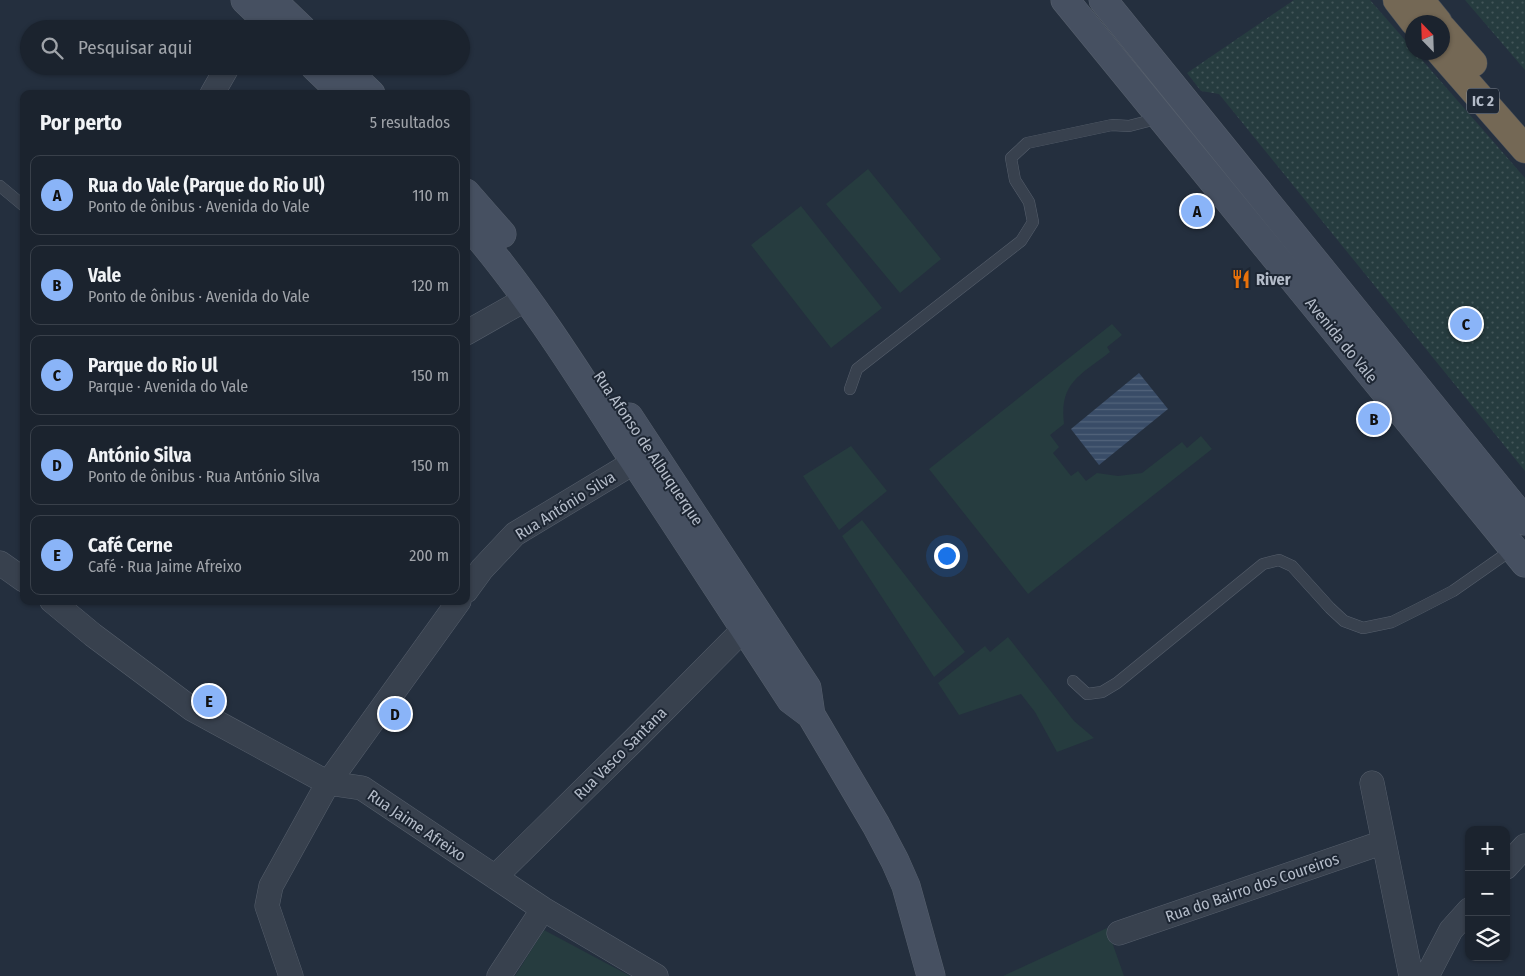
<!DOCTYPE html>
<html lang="pt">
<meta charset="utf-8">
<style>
body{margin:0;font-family:"Fira Sans Condensed",sans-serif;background:#242b36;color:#f1f3f6}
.controls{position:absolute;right:15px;bottom:15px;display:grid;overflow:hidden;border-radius:10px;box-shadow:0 1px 4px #0004}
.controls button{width:45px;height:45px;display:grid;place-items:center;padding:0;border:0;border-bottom:1px solid #39404a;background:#1b232e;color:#f1f3f6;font:25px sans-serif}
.compass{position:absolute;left:1405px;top:15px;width:45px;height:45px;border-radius:50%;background:#1b232e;box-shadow:0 1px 4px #0004;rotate:337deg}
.you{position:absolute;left:946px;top:555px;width:18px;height:18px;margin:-12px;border:4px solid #fff;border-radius:50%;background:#1a73e8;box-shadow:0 0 0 8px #1a73e833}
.badge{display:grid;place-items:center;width:32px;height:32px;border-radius:50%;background:#8ab4f8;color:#111;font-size:16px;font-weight:700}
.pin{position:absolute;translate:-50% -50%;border:2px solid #fff;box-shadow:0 1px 5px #0006}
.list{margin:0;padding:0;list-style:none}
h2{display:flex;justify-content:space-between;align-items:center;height:65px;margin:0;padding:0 20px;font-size:21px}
h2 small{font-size:16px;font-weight:400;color:#a0a4aa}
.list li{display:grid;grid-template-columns:32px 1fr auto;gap:15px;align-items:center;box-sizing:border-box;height:80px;margin:0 10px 10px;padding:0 10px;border:1px solid #39404a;border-radius:10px}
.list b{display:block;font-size:19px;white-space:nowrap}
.list p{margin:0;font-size:16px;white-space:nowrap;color:#a0a4aa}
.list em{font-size:16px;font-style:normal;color:#a0a4aa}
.icon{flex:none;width:28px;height:28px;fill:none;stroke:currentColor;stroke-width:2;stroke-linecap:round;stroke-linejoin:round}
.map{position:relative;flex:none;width:1525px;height:976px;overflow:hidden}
.search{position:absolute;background:#1b232e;box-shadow:0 1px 4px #0004;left:20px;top:20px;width:450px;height:55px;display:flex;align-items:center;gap:12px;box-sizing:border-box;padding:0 18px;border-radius:28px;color:#a0a4aa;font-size:19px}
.panel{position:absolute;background:#1b232e;box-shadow:0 1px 4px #0004;left:20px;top:90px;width:450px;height:515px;border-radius:10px}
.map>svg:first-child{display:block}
.grass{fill:#263c3f}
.park{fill:url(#park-dots)}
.water{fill:url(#water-rules)}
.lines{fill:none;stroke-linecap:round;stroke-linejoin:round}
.lane-casing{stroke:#565f6c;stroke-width:12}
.street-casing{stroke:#565f6c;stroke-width:25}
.secondary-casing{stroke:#565f6c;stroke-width:29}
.highway-casing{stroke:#434c59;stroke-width:29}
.lane{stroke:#38414e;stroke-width:11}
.street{stroke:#38414e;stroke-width:24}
.secondary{stroke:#465061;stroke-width:28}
.highway{stroke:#746855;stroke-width:28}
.labels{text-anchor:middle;stroke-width:4;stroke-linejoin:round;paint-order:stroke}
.shield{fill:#1d2633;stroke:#878f9c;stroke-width:1}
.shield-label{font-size:15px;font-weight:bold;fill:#b4bcc9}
.poi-label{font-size:16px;font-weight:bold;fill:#b4bcc9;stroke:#1d2633;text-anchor:start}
.street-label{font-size:16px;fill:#b4bcc9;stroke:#1d2633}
</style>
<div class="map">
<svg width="1525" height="976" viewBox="0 0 1525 976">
<defs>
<pattern id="park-dots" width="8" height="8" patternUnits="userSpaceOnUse" patternTransform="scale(1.25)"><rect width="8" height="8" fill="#263c3f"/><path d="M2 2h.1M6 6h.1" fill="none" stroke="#435659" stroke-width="1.8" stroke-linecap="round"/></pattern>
<pattern id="water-rules" width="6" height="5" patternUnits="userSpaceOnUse" patternTransform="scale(1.25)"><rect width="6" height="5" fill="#394c67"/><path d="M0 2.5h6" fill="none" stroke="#53647b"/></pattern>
</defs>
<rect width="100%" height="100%" fill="#242f3e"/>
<path class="grass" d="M868 169 941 259 900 293 826 204Z
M801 206 882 308 831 348 751 245Z
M1112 324 1122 335 1107 347 1110 352C1081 375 1059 382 1064 424L1050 435 1059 447 1053 453 1071 476 1078 471 1086 481 1097 473 1118 476 1142 473 1182 442 1187 448 1201 436 1212 449 1028 594 929 469Z
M851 446 887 491 839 530 803 476Z
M862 520 965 652 934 677 842 536Z
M1008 637 1074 721 1094 738 1057 752 1035 712 1021 694 959 715 938 683 985 646 990 652Z
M1107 928 1124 976H1003Z
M544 930 630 976H515Z"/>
<path class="park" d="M1294 0H1370L1412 48V52L1416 53 1525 178V471L1219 94 1201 91 1187 73Z
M1465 0H1525V70Z"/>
<path class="water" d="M1139 373 1168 409 1099 465 1071 429Z"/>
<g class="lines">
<g class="lane-casing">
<path id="lane" d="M0 186 24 206
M850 389 857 369 1021 241 1033 222 1029 202 1015 180 1011 158 1027 143 1112 125 1129 126 1160 118
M1073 681 1087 694 1102 692 1117 683 1263 564 1279 560 1292 566 1330 608 1344 621 1363 628 1392 622 1418 609 1453 591 1513 549"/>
</g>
<g class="street-casing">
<path id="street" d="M212 94 228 66
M466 333 526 299
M0 563 24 580
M466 591 482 569 515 534 651 452
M52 601 93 635 192 709 328 783 362 788 543 909 656 976
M1372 783 1411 976
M1506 867 1525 846
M495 877 636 738 744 629
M1119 933 1384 842
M291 976 267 906 271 886 328 783 459 601
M499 976 543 909
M1427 976 1451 930 1469 910"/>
</g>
<g class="secondary-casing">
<path id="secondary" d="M245 0 275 29
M272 0 302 29
M1065 0 1525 563
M1103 0 1525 521
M314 66 343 94
M342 66 371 94
M466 193 502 234
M466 222C527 292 577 372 627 450 682 533 736 616 791 700L811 715 876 825 895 861 906 886 931 976
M629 417 807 688 811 715"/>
</g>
<g class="highway-casing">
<path id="highway" d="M1397 0 1414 22
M1420 0 1438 22
M1442 28 1473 63
M1440 52 1525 149"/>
</g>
<use href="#lane" class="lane"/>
<use href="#street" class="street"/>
<use href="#secondary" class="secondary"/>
<use href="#highway" class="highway"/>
</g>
<defs>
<g id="restaurant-bare" transform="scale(1.5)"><path d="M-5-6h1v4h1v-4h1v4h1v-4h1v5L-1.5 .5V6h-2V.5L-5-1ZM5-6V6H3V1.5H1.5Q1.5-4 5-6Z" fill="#e8710a" stroke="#1d2633" stroke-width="2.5" paint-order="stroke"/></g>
</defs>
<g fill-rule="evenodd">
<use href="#restaurant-bare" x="1241" y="279"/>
</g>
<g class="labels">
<rect class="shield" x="1467" y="88.5" width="32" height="25" rx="4"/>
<g class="shield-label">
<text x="1483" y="106">IC 2</text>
</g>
<g class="poi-label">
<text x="1256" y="285">River</text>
</g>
<g class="street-label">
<text transform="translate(1342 340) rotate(51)" y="6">Avenida do Vale</text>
<text transform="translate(649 448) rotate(56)" y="6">Rua Afonso de Albuquerque</text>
<text transform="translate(565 505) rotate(-32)" y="6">Rua António Silva</text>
<text transform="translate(620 753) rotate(-45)" y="6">Rua Vasco Santana</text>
<text transform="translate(417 825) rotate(34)" y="6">Rua Jaime Afreixo</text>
<text transform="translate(1252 887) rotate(-19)" y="6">Rua do Bairro dos Coureiros</text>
</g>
</g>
</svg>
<div class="controls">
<button>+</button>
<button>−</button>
<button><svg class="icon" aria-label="layers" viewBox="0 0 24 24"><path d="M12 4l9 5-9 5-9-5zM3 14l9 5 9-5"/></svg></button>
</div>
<svg class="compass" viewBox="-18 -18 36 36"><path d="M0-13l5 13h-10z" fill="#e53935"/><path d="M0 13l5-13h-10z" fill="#a0a4aa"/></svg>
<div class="you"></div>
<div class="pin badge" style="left:1197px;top:211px">A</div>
<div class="pin badge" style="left:1374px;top:419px">B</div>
<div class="pin badge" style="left:1466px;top:324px">C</div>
<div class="pin badge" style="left:395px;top:714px">D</div>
<div class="pin badge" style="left:209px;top:701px">E</div>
<div class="search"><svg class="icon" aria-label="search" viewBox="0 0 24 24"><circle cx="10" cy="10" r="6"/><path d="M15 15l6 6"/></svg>Pesquisar aqui</div>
<section class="panel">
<h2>Por perto<small>5 resultados</small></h2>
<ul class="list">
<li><span class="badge">A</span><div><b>Rua do Vale (Parque do Rio Ul)</b><p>Ponto de ônibus · Avenida do Vale</p></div><em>110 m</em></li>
<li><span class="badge">B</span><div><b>Vale</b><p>Ponto de ônibus · Avenida do Vale</p></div><em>120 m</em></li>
<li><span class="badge">C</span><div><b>Parque do Rio Ul</b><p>Parque · Avenida do Vale</p></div><em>150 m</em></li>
<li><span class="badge">D</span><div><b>António Silva</b><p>Ponto de ônibus · Rua António Silva</p></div><em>150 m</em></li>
<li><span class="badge">E</span><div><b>Café Cerne</b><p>Café · Rua Jaime Afreixo</p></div><em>200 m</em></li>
</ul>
</section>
</div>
